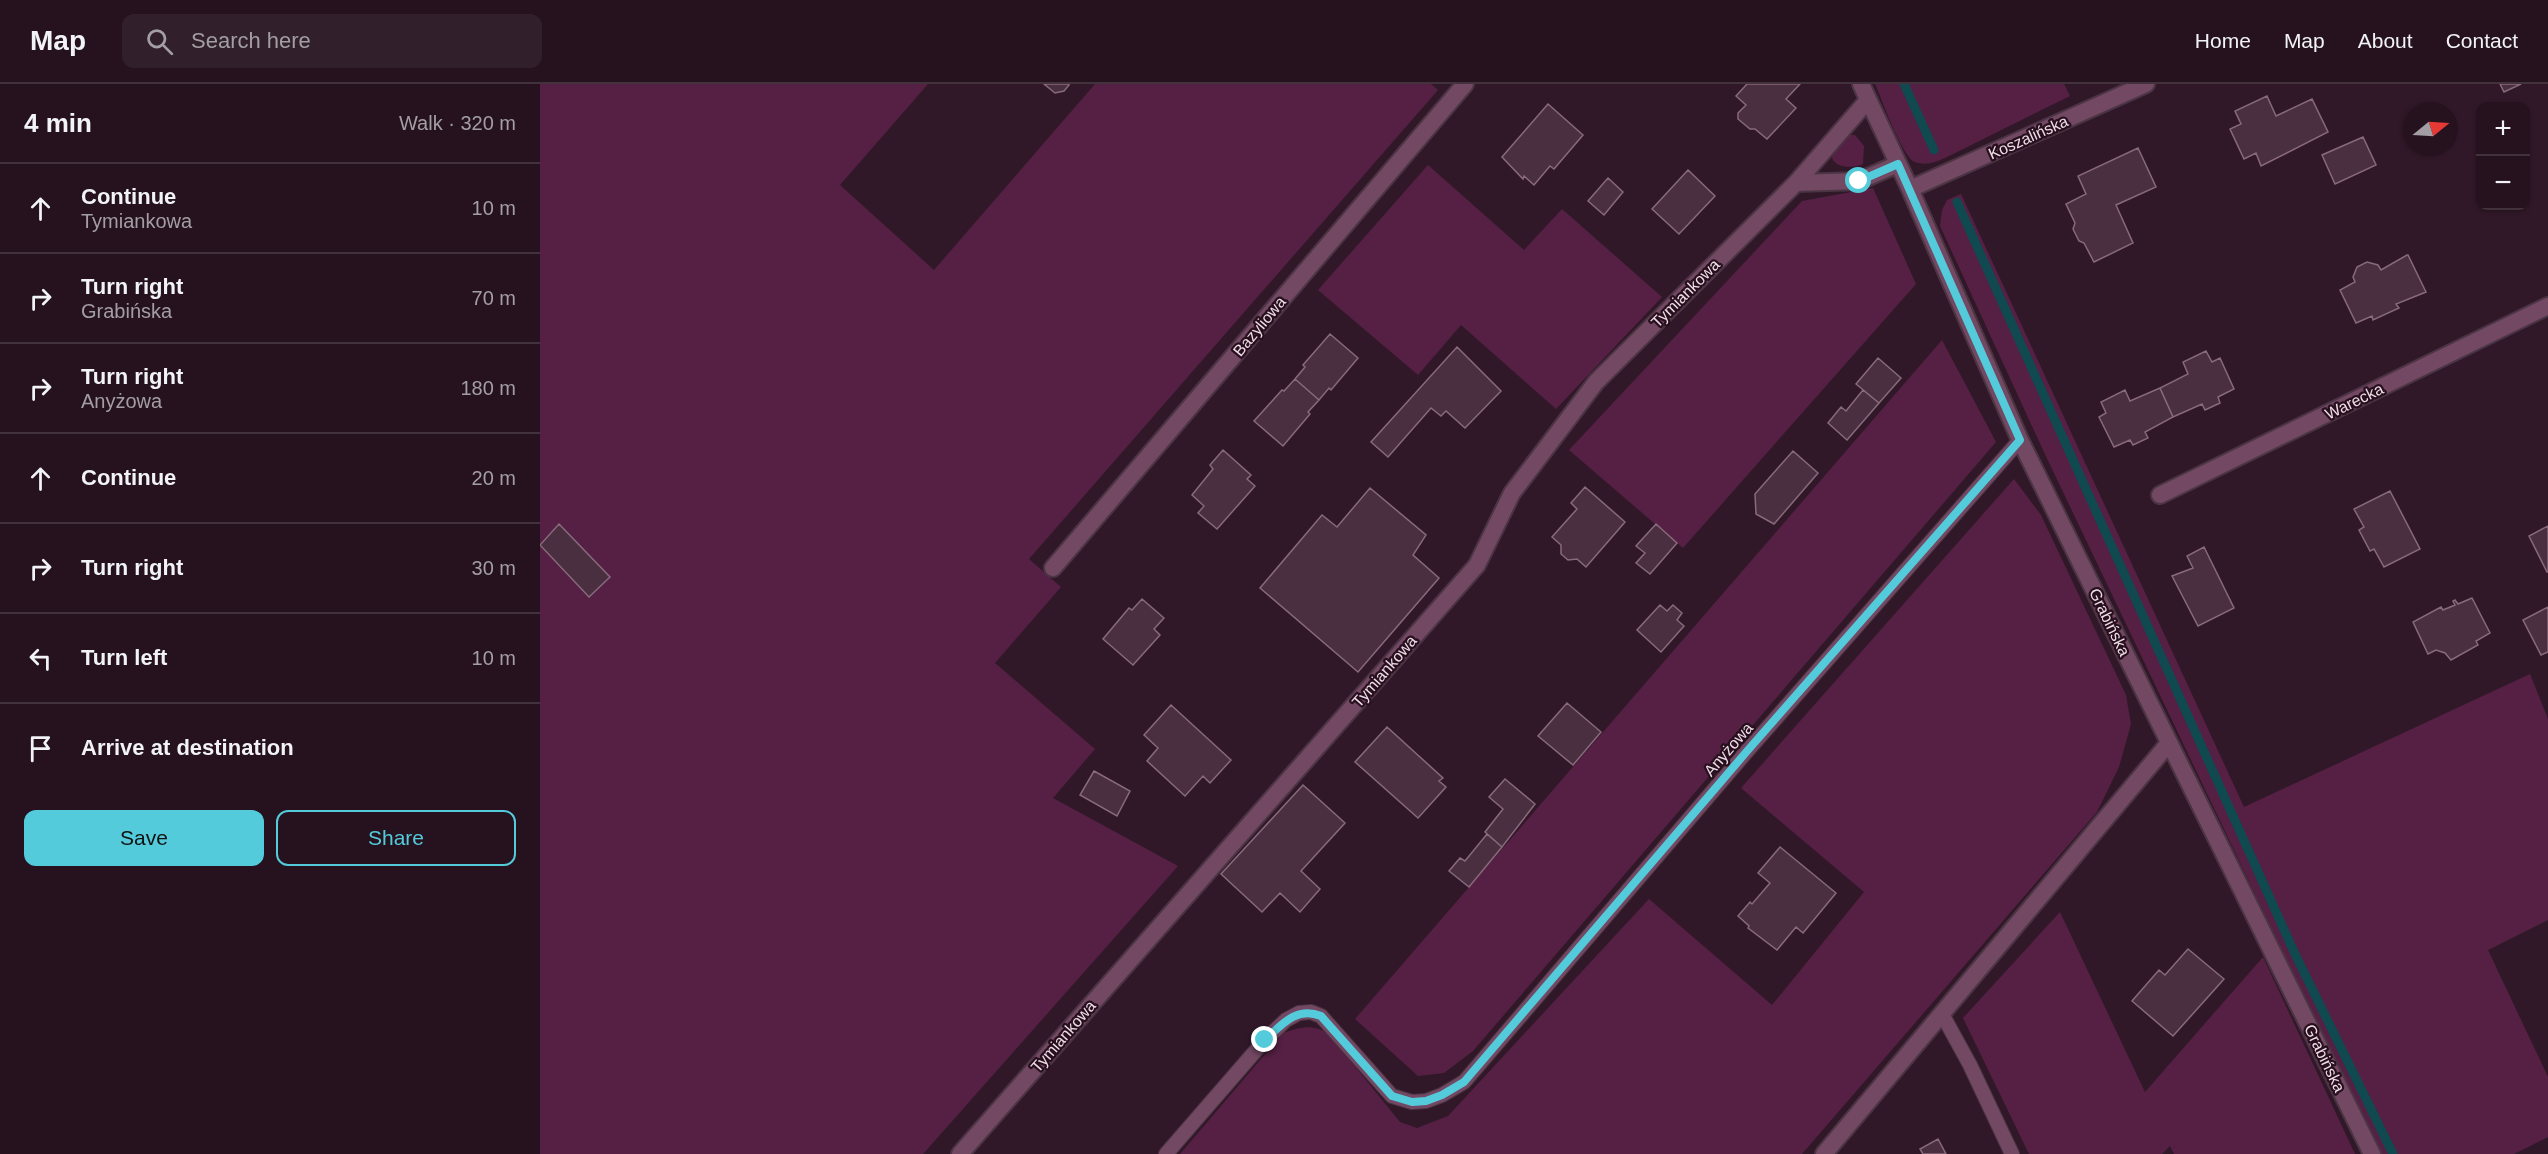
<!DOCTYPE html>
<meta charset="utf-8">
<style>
body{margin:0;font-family:Arial,sans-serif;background:#31202b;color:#f1f3f6}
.controls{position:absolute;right:18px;top:18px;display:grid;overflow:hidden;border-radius:12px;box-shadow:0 2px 4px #0004}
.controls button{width:54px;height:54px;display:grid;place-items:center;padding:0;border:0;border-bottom:2px solid #42323c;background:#25121e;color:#f1f3f6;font:30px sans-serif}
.compass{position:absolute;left:1864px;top:18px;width:54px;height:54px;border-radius:50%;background:#25121e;box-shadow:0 2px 4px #0004;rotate:72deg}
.stop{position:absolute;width:18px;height:18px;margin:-14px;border:4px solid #53cbdb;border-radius:50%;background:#fff}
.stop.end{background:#53cbdb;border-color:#fff;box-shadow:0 2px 6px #0008}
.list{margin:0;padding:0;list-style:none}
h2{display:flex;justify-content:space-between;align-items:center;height:78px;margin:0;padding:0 24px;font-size:26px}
h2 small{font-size:20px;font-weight:400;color:#a39ea4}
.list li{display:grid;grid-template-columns:39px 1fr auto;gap:18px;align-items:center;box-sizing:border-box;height:90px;padding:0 24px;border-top:2px solid #42323c}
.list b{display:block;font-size:22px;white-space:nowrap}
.list p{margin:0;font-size:20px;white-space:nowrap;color:#a39ea4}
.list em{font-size:20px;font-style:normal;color:#a39ea4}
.actions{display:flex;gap:12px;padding:18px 24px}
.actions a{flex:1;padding:14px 0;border:2px solid #53cbdb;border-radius:12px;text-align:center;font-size:21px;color:#53cbdb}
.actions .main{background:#53cbdb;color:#111}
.icon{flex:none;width:33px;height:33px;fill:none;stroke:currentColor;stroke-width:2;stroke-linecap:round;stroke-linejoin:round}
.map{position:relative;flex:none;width:2008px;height:1070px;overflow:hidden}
header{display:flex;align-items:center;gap:36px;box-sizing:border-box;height:84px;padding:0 30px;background:#25121e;border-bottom:2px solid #42323c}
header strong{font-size:28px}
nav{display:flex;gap:33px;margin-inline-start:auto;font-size:21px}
.search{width:420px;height:54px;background:#31202b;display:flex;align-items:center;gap:15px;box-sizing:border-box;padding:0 21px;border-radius:12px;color:#a39ea4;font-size:22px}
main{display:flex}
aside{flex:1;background:#25121e}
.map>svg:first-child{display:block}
.green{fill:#552044}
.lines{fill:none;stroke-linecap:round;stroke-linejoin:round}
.stream{stroke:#114951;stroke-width:9}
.building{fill:#492f3f;stroke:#886a7c;stroke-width:1.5}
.service-casing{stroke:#4b3443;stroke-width:16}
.minor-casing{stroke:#4b3443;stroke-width:20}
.service{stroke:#734863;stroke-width:14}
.minor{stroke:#734863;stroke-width:16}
.route{stroke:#53cbdb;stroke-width:8}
.labels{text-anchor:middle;stroke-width:4.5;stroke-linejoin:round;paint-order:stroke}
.street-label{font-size:16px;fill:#eedde7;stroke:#270f1e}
</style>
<header>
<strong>Map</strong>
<div class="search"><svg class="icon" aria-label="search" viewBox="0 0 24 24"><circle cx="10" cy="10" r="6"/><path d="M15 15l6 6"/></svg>Search here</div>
<nav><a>Home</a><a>Map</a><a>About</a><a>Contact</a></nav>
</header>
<main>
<aside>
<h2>4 min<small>Walk · 320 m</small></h2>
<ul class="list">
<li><svg class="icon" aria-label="ahead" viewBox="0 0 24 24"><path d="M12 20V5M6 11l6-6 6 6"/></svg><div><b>Continue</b><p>Tymiankowa</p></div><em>10 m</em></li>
<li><svg class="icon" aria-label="right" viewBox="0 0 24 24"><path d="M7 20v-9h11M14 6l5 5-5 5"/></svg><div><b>Turn right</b><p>Grabińska</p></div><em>70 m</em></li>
<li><svg class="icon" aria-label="right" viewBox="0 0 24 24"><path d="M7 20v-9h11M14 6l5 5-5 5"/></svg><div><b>Turn right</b><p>Anyżowa</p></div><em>180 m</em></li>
<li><svg class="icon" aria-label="ahead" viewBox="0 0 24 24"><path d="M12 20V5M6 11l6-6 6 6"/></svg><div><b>Continue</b></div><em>20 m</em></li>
<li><svg class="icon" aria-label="right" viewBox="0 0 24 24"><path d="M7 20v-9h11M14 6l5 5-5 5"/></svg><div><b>Turn right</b></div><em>30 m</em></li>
<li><svg class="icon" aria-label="left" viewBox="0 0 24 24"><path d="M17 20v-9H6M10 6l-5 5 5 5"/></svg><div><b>Turn left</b></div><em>10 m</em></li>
<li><svg class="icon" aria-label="arrive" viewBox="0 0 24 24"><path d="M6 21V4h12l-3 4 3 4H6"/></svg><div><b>Arrive at destination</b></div></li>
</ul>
<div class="actions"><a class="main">Save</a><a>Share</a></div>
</aside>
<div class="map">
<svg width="2008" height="1070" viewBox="0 0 2008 1070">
<rect width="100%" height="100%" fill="#311828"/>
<path class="green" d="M0 0H388L300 101 394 186 555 0H891L898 6 489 475 521 503 455 579 555 665 513 714 638 782 383 1070H0Z
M1335 0H1524L1530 12 1407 73C1396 78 1387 82 1375 78 1362 73 1342 15 1335 0Z
M1308 51H1315L1324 62 1323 80C1312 86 1284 83 1294 64 1296 59 1304 55 1308 51Z
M888 81 984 166 1022 125 1122 213 1016 325 921 241 878 291 778 206Z
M1333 104 1376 200 1143 464 1029 366 1262 117Z
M1421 110 1704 723 1990 590 2008 635V836L1948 866 2008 993V1053L1974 1070H1839L1503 366 1400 142 1402 126 1407 116Z
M1402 256 1456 358 933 967 904 989 878 992 815 935Z
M1474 395 1501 431 1586 611 1591 640 1579 683 1557 728 1262 1070H640L743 949C762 943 770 940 788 949L860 1038 877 1044 908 1032 1109 815 1232 921 1324 808 1201 704Z
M1520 828 1605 1008 1723 873 1815 1070H1634L1630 1062 1622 1070H1489L1423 934Z"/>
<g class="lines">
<path class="stream" d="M1364 0 1394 66
M1417 118 1755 870 1853 1070"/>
</g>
<path class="building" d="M504 0H529V1L524 7 515 9Z
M1207 0H1260L1246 15 1256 24 1227 55 1215 45H1210L1198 35V29L1206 21 1196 12Z
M1960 0H1981L1964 8Z
M1727 12 1736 32 1772 15 1788 48 1721 82 1716 69 1704 75 1690 45 1701 40 1695 27Z
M1008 20 1043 51 1014 85 1010 82 994 101 984 92 983 95 962 73Z
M1823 53 1836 81 1795 100 1782 71Z
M1598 64 1616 103 1576 121 1593 159 1554 178 1544 159 1539 157 1533 145 1535 139 1526 120 1546 110 1538 92Z
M1148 86 1175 112 1139 150 1112 125Z
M1068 94 1083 108 1064 131 1048 117Z
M1867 171H1868L1886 208 1856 220 1859 224 1833 236 1832 232 1816 239 1800 206 1815 198 1813 193 1817 183 1827 178 1838 181 1841 186Z
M790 250 818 274 791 306 789 304 779 316 755 295 765 283 763 281Z
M917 263 961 307 925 344 906 327 901 332 891 324 848 373 831 358Z
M1666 267 1672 278 1680 274 1694 305 1678 313 1680 319 1665 326 1662 320 1633 333 1620 304 1648 290 1643 278Z
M1338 274 1361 294 1339 319 1316 300Z
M755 295 779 316 768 328 770 330 743 362 714 337 742 306 744 307Z
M1620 304 1633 333 1605 348 1608 354 1593 361 1590 356 1574 363 1559 333 1566 329 1561 318 1585 306 1590 317Z
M1323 306 1339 319 1307 356 1288 339 1301 323 1306 327Z
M683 366 711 391 707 395 715 402 677 445 658 429 664 422 652 411 673 385 670 381Z
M1253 367 1278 389 1234 440 1216 430 1215 410Z
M1045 403 1085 438 1046 483 1037 475 1028 476 1021 470V461L1012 453 1037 425 1031 419Z
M830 404 886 451 873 471 899 494 818 588 720 504 782 431 797 443Z
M1850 407 1880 465 1844 483 1834 465 1830 467 1819 446 1824 443 1814 425Z
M19 440 70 493 49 513 0 461Z
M1116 440 1137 459 1110 490 1096 479 1105 469 1096 462Z
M2008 442V488H2007L1989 452Z
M1664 463 1694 524 1658 542 1632 492 1653 484 1647 472Z
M1932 514 1950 549 1936 557 1938 561 1911 576 1905 569 1896 566 1888 570 1873 538 1901 523 1903 526 1915 521 1913 517 1915 516 1918 520Z
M602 515 624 534 614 545 620 551 593 581 563 555 589 524 592 526Z
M1120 521 1127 527 1133 521 1142 529 1137 536 1144 542 1121 568 1097 546Z
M2008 523V568L2001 571 1983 536Z
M1027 619 1061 648 1033 681 998 652Z
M631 621 691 676 670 699 663 692 645 712 607 677 618 664 604 651Z
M847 643 903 694 899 697 906 703 878 734 815 678Z
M554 687 590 707 577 732 540 711Z
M965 695 995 720 962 763 945 748 963 725 949 713Z
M763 701 805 739 761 787 780 805 760 828 740 809 722 828 681 790Z
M947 750 962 763 929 803 909 787 920 774 925 777Z
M1240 763 1296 809 1263 849 1256 843 1237 866 1208 844 1209 842 1198 832 1210 818 1212 820 1230 799 1218 789Z
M1648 865 1684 895 1633 952 1592 917 1619 886 1625 891Z
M1398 1055 1406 1070H1383L1380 1065Z"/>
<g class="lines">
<g class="service-casing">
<path id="service" d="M1402 930 1430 981 1472 1070
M626 1070 725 956 746 936 759 929 771 928 781 932 852 1012 872 1018 886 1017 902 1011 924 998 1208 666 1480 356"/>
</g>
<g class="minor-casing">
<path id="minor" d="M1321 0 1370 105 1480 356 1832 1070
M1256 99 1319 97 1358 80
M1370 105 1606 0
M1620 411 2008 222
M513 484 925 0
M420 1070 937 481 972 409 1056 298 1256 99 1328 16
M1284 1070 1629 659"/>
</g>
<use href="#service" class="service"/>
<use href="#minor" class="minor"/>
</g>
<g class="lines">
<path class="route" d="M725 956C742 940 757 922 781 932L852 1012 872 1018 886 1017 902 1011 924 998 1208 666 1480 356 1358 80 1319 97"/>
</g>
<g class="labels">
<g class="street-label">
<text transform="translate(1488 53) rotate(-24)" y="6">Koszalińska</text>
<text transform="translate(1145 209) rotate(-45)" y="6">Tymiankowa</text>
<text transform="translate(719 242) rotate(-50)" y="6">Bazyliowa</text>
<text transform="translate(1814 317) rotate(-26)" y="6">Warecka</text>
<text transform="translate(1570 538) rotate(64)" y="6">Grabińska</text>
<text transform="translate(844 587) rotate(-49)" y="6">Tymiankowa</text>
<text transform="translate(1188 665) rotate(-49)" y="6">Anyżowa</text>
<text transform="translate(523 952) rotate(-49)" y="6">Tymiankowa</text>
<text transform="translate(1785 974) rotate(64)" y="6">Grabińska</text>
</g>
</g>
</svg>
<div class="controls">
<button>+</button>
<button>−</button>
</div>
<svg class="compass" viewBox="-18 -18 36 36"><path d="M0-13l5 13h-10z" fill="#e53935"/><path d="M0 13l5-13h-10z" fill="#a39ea4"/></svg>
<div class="stop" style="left:1319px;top:97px"></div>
<div class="stop end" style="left:725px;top:956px"></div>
</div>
</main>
